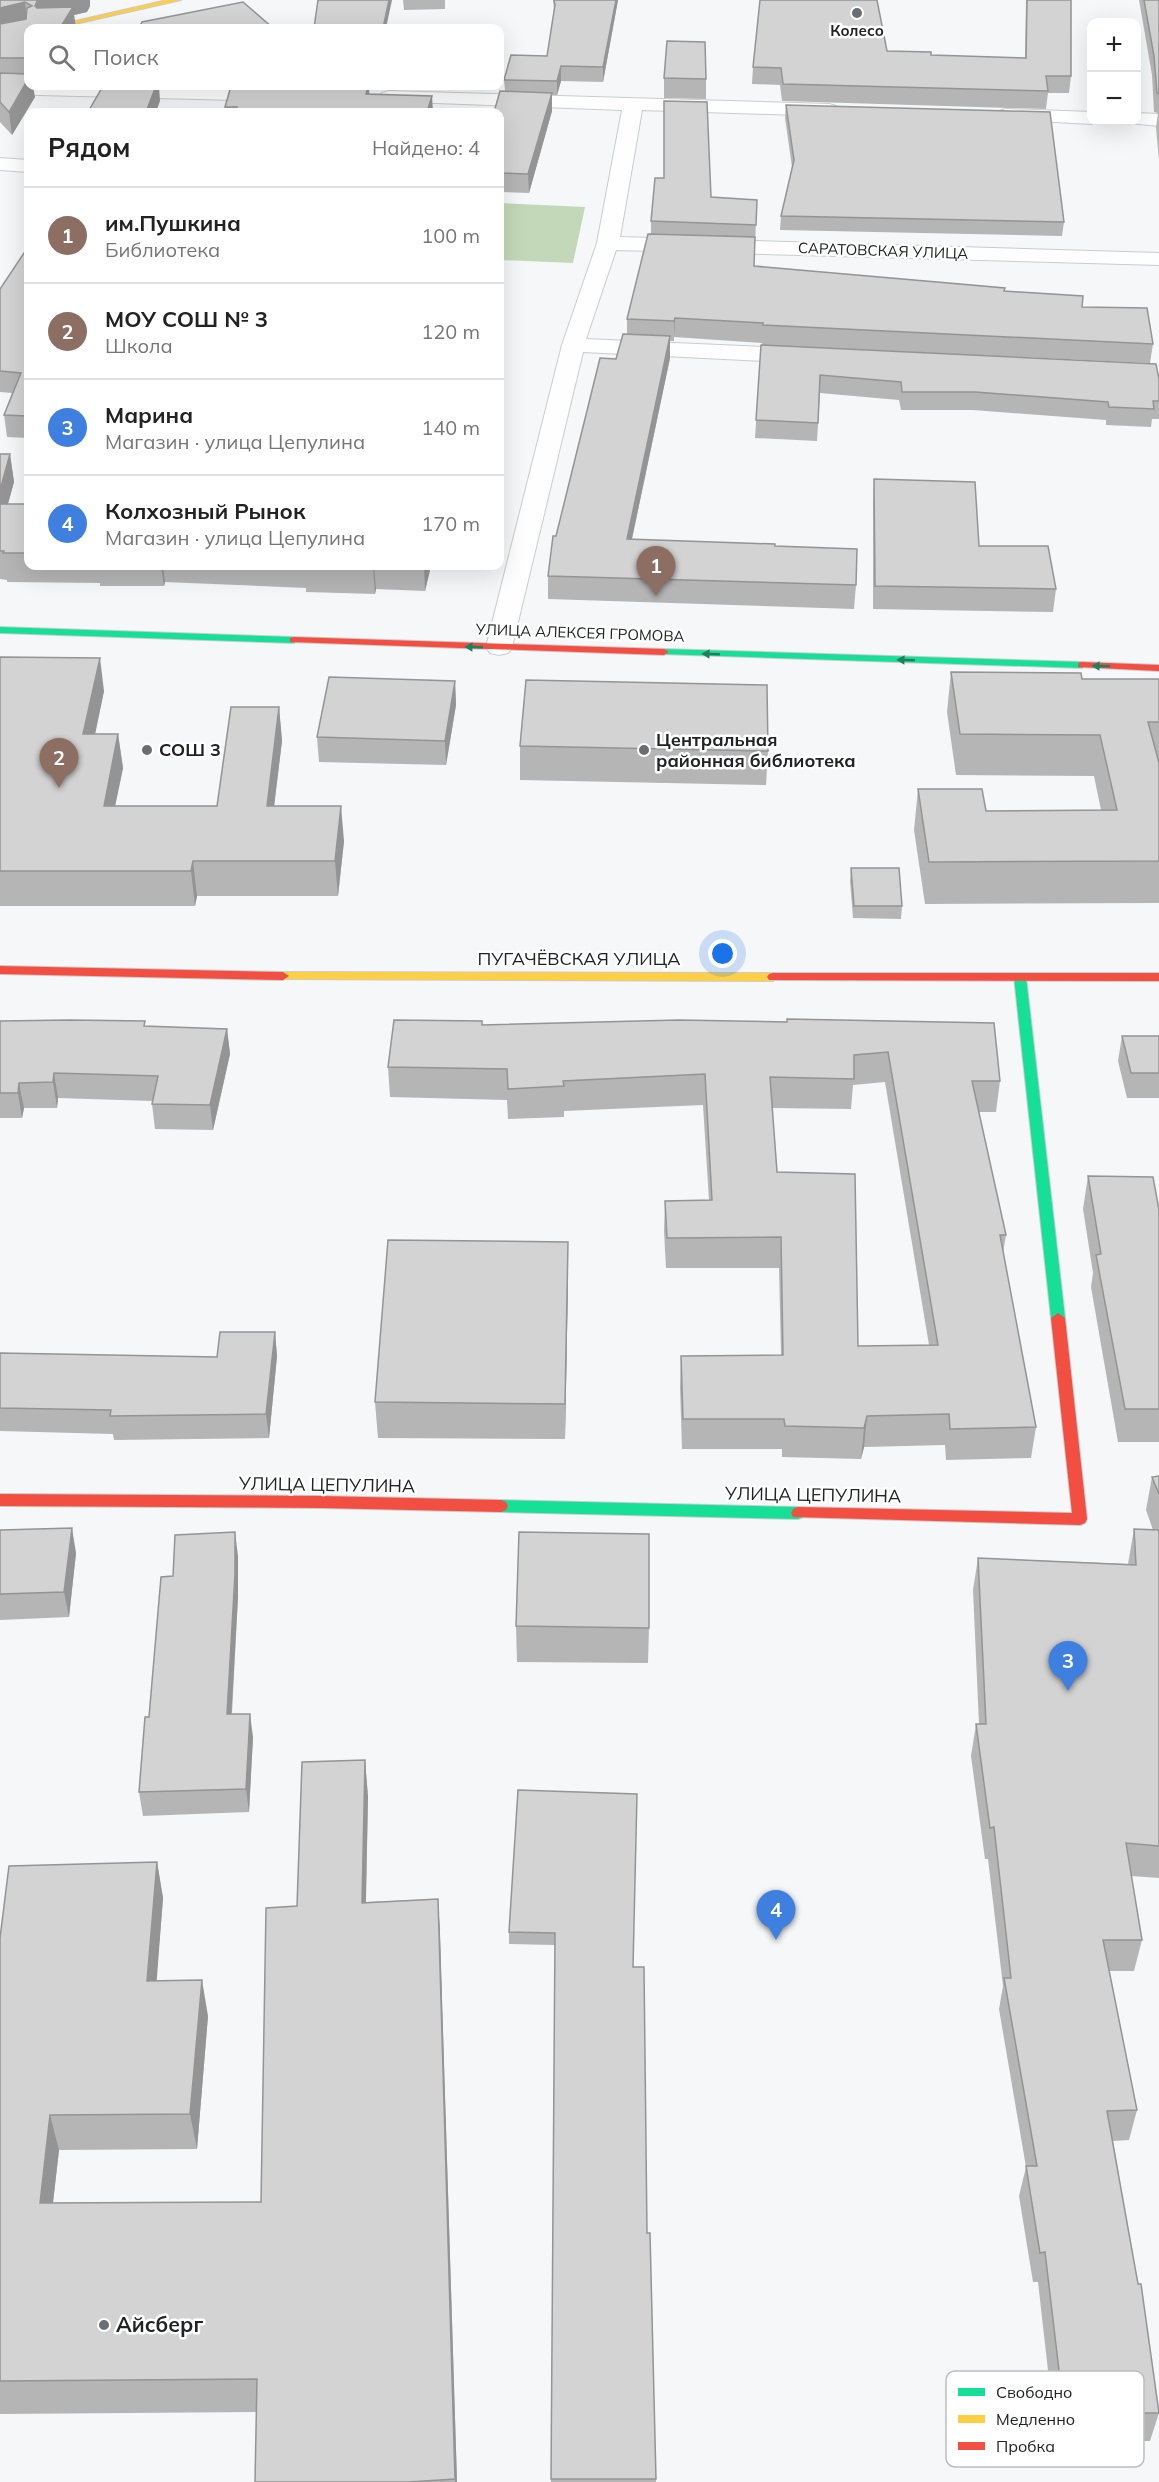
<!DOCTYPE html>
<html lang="ru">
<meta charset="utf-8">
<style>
body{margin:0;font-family:Mulish,sans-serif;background:#f6f6f6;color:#222}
.controls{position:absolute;right:18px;top:18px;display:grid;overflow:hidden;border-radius:12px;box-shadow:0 6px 24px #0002}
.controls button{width:54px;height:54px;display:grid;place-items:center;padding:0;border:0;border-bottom:2px solid #e0e0e0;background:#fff;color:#222;font:30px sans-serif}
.you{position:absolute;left:723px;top:954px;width:21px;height:21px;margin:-15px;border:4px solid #fff;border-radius:50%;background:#1a73e8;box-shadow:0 0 0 9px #1a73e833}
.badge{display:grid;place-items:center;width:39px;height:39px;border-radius:50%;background:#b45309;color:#fff;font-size:20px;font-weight:700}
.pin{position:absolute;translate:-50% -50px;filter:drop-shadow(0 2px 3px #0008)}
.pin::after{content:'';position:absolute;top:32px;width:21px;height:18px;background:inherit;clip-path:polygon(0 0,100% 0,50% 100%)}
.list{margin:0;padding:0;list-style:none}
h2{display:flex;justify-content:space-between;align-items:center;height:78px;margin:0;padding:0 24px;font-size:26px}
h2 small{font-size:20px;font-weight:400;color:#767676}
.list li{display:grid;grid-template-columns:39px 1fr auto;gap:18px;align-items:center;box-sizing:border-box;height:96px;padding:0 24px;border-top:2px solid #e0e0e0}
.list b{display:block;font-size:22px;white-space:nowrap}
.list p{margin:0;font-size:20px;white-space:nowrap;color:#767676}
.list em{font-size:20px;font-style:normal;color:#767676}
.icon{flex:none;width:33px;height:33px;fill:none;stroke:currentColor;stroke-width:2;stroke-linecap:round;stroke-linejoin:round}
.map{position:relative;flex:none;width:1159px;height:2482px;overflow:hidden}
.search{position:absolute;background:#fff;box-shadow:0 6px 24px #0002;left:24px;top:24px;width:480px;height:66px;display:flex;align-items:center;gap:15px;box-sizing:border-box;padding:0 21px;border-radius:12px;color:#767676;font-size:22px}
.panel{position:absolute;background:#fff;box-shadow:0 6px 24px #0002;left:24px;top:108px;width:480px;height:462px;border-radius:12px}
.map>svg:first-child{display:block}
.forest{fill:#c3d8b8}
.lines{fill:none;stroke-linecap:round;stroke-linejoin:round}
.street-casing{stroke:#cbcccd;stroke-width:2}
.fast-casing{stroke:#cbcccd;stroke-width:2}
.slow-casing{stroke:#cbcccd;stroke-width:2}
.jam-casing{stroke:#cbcccd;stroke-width:2}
.street{fill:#fefefe;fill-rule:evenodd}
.fast{fill:#16e098;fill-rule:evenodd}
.slow{fill:#ffcf43;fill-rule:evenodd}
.jam{fill:#f24e42;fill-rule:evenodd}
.wall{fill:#b5b5b6;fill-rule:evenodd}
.shaded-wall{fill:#949494}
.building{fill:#d3d3d4;stroke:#949494;stroke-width:1.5;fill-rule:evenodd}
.oneway{fill:#1c815e}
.poi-dot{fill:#6c6d6e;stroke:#fff;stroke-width:2}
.labels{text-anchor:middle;stroke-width:5;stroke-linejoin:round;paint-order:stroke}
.far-poi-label{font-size:15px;font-weight:bold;fill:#212223;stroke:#fff}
.far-street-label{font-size:15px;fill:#212223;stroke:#fff}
.poi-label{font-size:18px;font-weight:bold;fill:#212223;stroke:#fff;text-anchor:start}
.street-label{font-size:18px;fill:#212223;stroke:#fff}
.near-poi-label{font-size:21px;font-weight:bold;fill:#212223;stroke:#fff;text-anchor:start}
.key{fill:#fff;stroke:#bcbdbd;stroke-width:1.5}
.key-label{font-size:16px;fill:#212223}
</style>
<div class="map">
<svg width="1159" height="2482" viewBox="0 0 1159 2482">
<rect width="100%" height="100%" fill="#f6f7f8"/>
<path class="forest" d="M500 203 585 207 573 263 500 260Z"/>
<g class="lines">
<g class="street-casing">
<path id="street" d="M0 82 28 83V86L274 89 281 91 284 95 281 99 274 101 0 94Z
M389 91 829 104 836 106 839 110 836 114 829 116 642 110 620 237 1159 253V265L616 250 586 339 807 349 815 351 818 356 815 361 807 363 583 352 512 647 508 653 499 655 490 653 486 647 562 345 597 243 622 110 382 101 379 97 382 93Z
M1006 109 1092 112V122H1100L1092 124 999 119 996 115 999 111Z
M1136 113 1159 114V126L1129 123 1128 122H1136Z
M0 158 28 160V172L0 170Z"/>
</g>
<g class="fast-casing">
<path id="fast" d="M0 627 294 637 299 640 294 643 0 633Z
M664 649 1082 662 1087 665 1082 668 660 654V650Z
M1020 973 1026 977 1065 1318 1058 1323 1051 1318 1014 977Z
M501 1500 798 1507 803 1509 805 1513 803 1517 798 1519 501 1512 496 1510 494 1506 496 1502Z"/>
</g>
<g class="slow-casing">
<path id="slow" d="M167 0H181L57 28H45Z
M283 972 773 973 779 977 773 981 279 979 277 976Z"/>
</g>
<g class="jam-casing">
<path id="jam" d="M294 637 664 649 669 652 664 655 290 642V638Z
M1082 662 1159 665V671L1078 667V663Z
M0 966 283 972 289 976 283 980 0 974Z
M773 973H1159V981L769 980 767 977 769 974Z
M1058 1313 1065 1318 1087 1519 1085 1523 1080 1525 793 1517 791 1513 793 1509 798 1507 1072 1513 1051 1318Z
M0 1494 320 1496 501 1500 506 1502 508 1506 506 1510 501 1512 320 1508 0 1506Z"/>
</g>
<use href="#street" class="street"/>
<use href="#fast" class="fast"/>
<use href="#slow" class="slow"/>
<use href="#jam" class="jam"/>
</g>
<path class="wall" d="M0 0 90 6 87 12 74 15 76 28H28V86L35 97 12 135 0 122Z
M403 0H445V9L404 10Z
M553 0H618L603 82 561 81 557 95H552V111L529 193 500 192V112L505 91 504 80 547 56 554 9Z
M1026 0H1071V76L1069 93H1048L1046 109 782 101 780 85 752 84 753 67 887 51 931 55 1025 58Z
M1139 0H1159V160L1156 128 1158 113 1154 112 1152 75Z
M664 78 706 79V99L664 98Z
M231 86H374L373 90H369V94L433 112H226L225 107Z
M786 105 1064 222 1062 236 780 230 781 216 792 167 785 118Z
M711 197 757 200 754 266 1005 291 1082 307 1153 344 1150 363 762 345V343L674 337V341H670V358L632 539 775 546 856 585 854 609 548 599V576L556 536 616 359 627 334V319L651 234V221Z
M28 247V438L7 437 4 415 12 393 0 392V289Z
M761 345 1159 379V419H1152L1151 427 1106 425V420L973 410H901L899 400 820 393 817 441 755 438Z
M0 454H10L14 482 8 504H28V566H431L425 591 376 589 375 594 306 592V588L165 582 164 586H100V583L7 582V580L0 579Z
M874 479 979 546 1056 589 1053 612 873 609V502Z
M0 657 104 691 95 734H118L123 768 115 806H217L279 707 282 741 274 806 344 841 338 896H197L195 906H0Z
M951 672 1082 679H1159V903L925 904 914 830 918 789 986 811 1101 810 1094 776 956 775 947 712Z
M455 681 456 705 446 765 319 762 317 737Z
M520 746 768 751 766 785 520 780Z
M851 868 902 906 901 919 853 918 850 881Z
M0 1021H145V1026L227 1029 230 1054 213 1130 155 1129 152 1104V1101L58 1098 57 1108H24L22 1118H0Z
M787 1022 1000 1081 996 1112H979L1006 1235 1003 1253 1036 1427 1031 1458 946 1460 945 1445 864 1447 861 1459 782 1457V1449H682L680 1387 681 1356 781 1355 779 1268H666L664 1231 665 1201 709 1200 703 1105 564 1111V1117L508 1119 507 1100 390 1097 388 1067 482 1025ZM885 1082 929 1345 858 1346 777 1172 772 1108 851 1109 853 1085Z
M1122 1036H1159V1098H1127L1118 1061Z
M1088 1176 1159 1210V1442H1118L1091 1287 1093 1273 1083 1209Z
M568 1278 565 1439 378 1438 375 1402Z
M275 1332 277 1356 269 1438 114 1440 113 1434 0 1431V1353L217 1357Z
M1159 1476V1878L1131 1876 1142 1940 1134 1971H1109L1137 2110 1129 2140 1113 2141 1159 2413 1150 2441H1056L1038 2282H1033L1019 2196 1026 2167 999 2009 1003 1986 988 1859H985L971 1756 976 1724H979L973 1590 978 1558 1128 1564 1134 1529 1153 1530 1146 1510 1152 1477Z
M0 1530 76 1553 69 1617 0 1620Z
M238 1556V1597L232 1714 253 1737 249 1812 143 1816 139 1792 149 1717 173 1576Z
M516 1626 649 1628 648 1663 517 1662Z
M365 1760 368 1797 366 1902 438 1899 440 1934 457 2482H255L257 2412 0 2414V1938L157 1862 163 1898 156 1981 208 2016 197 2149 59 2150 53 2203 261 2202 297 1906Z
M518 1790 633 1967 647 2233H650L656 2482H551L555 1945 509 1944V1932Z"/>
<path class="shaded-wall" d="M40 0H90V6L87 12 74 15 76 28H60L35 6 37 1Z
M389 0H392L386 28H383Z
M616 0H618L603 82V67Z
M25 2 28 25 0 31V8Z
M561 66V81L557 95V81Z
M28 79V86H33L35 97 12 135 9 112Z
M156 86H159L160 101 156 112H146Z
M368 86H369L370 106 366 94Z
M552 93V111L529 193 528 174Z
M432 96 433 112H427Z
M675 318 674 337V341V321Z
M670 336V358L627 562V539Z
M10 454 14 482 0 532V490Z
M161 566H163L165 582 164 586Z
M373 566H374L376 589 375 594Z
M424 566H431L425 591Z
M100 658 104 691 88 768 83 734Z
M455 681 456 705 446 765 445 741Z
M279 707 282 741 270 840 267 806Z
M118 734 123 768 108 840 104 806Z
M341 806 344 841 338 896 335 861Z
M193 861 197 896 195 906 191 871Z
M227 1029 230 1054 213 1130 210 1105Z
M54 1073 58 1098 57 1108 53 1082Z
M19 1083 24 1108 22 1118 18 1093Z
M568 1242V1278L565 1439V1404Z
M275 1332 277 1356 269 1438 266 1414Z
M867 1416 864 1447 861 1459 864 1428Z
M72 1528 76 1553 69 1617 64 1592Z
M235 1532 238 1556V1597L230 1738 227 1714Z
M250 1714 253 1737 249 1812 246 1789Z
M365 1760 368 1797 365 1939 362 1903Z
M157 1862 163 1898 154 2016 147 1981Z
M438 1899 440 1934 457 2482H455V2479Z
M202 1980 208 2016 197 2149 190 2114Z
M50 2115 59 2150 49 2237 40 2203Z"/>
<path class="building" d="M0 0H40L37 1 35 6 37 8 73 7 60 28H28V61H27L25 58H0V24L26 19 27 8 32 6 25 2 0 8Z
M318 0H389L383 28H314Z
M554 0H616L603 67 561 66 557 81 504 80 511 55 547 56 555 5Z
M760 0H877L887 51 931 52V55L1026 58 1027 0H1071V76H1046L1048 91 783 84 781 68 753 67Z
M1144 0H1159V94L1157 93 1154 56Z
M243 2 273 28H139L142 22Z
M667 41 705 42 706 79 664 78Z
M0 73 28 74V79L9 112 0 102Z
M103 86H156L146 112H88Z
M231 86H368L366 94 432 96 427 112H234L237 107H225Z
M500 91 552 93 528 174 500 173V112H494Z
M664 101 707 102 711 197 757 200 756 225 651 221 655 178H664Z
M786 105 1050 112 1064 222 781 216 794 160Z
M648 234 755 237 754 266 1005 288 1004 291 1083 296 1082 307 1147 308 1153 344 763 325V323L675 318 674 321 627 319Z
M28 247V416L4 415 21 373 0 371V289Z
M623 334 670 336 627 539 775 544V546L857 549 856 585 548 576 553 536H556L600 358 616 359Z
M761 345 1156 364 1159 379V401H1153L1154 409 1109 407 1108 402 975 392H902L901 382 820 375 818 423 756 420Z
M0 454H10L0 490Z
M874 479 975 482 979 546H1048L1056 589 875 586Z
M0 504H28V553H3L4 551H0Z
M0 657 100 658 83 734H118L104 806H217L231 707H279L267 806H341L335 861H193L191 871H0Z
M951 672 1081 673 1082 679H1159V722H1148L1159 763V861L929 862 918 789H982L986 811 1117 810 1100 735 960 734Z
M329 677 455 681 445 741 317 737Z
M526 680 767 685 768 751 520 746Z
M851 868H899L902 906H854Z
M787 1019 994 1023 1000 1081H972L1006 1235H1000L1036 1427 950 1429 949 1414 867 1416 864 1428 785 1426 784 1419H683L681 1356 783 1355 781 1237 667 1238 665 1201 712 1200 705 1074 563 1081 564 1086 508 1089 507 1069 388 1067 394 1020 482 1021V1025L679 1020 787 1022ZM888 1052 938 1345 858 1346 855 1174 777 1172 770 1077 854 1079V1055Z
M70 1020 145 1021 144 1026 227 1029 210 1105 152 1104 158 1076 54 1073 53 1082 19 1083 18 1093H0V1021Z
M1122 1036H1159V1073H1131Z
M1088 1176 1153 1177 1159 1210V1409H1125L1096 1255 1101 1254Z
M388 1240 568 1242 565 1404 375 1402Z
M220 1332H275L266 1414 110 1416 111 1410 0 1408V1353L217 1357Z
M1159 1476V1494L1152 1477Z
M72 1528 64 1592 0 1594V1530Z
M1134 1529 1159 1530V1846L1126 1843 1142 1940H1103L1137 2110 1107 2111 1138 2284H1141L1159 2413H1064L1045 2252 1040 2253 1026 2166H1037L1004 1978H1011L994 1827 990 1828 976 1724H986L978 1558 1136 1565Z
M235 1532V1574L227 1714H250L246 1789 139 1792 145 1717H149L161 1577 173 1576 175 1535Z
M519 1532 649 1534V1628L516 1626Z
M365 1760 362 1903 438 1899 455 2479 409 2482H255L257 2379 0 2381V1938L9 1866 157 1862 147 1981 202 1980 190 2114 50 2115 40 2203 261 2202 266 1908 297 1906 302 1762Z
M518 1790 637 1794 633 1967H644L647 2233H650L656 2479H551L555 1933 509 1932Z"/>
<defs><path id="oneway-solid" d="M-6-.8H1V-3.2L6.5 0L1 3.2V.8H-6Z" transform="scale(1.5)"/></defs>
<g class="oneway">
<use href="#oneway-solid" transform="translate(474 647) rotate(-178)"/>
<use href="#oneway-solid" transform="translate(711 654) rotate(-178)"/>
<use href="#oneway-solid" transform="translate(906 660) rotate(-178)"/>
<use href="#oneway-solid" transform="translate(1101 666) rotate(-178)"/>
</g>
<g class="poi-dot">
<circle cx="857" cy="13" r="6"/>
<circle cx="147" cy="750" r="6"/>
<circle cx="644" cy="750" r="6"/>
<circle cx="104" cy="2325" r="6"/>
</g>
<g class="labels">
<g class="far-poi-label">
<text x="857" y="36">Колесо</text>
</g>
<g class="far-street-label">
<text transform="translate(883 251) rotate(2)" y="5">САРАТОВСКАЯ УЛИЦА</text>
<text transform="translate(580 633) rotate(2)" y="5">УЛИЦА АЛЕКСЕЯ ГРОМОВА</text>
</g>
<g class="poi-label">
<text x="656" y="746">Центральная<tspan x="656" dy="21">районная библиотека</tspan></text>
<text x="159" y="756">СОШ 3</text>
</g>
<g class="street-label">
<text x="579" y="965">ПУГАЧЁВСКАЯ УЛИЦА</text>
<text transform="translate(327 1485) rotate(1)" y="6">УЛИЦА ЦЕПУЛИНА</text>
<text transform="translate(813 1495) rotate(1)" y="6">УЛИЦА ЦЕПУЛИНА</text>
</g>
<g class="near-poi-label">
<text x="116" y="2332">Айсберг</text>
</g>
</g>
<rect x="946" y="2371" width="198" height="96" rx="9" class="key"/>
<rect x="958" y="2388" width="27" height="8" fill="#16e098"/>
<rect x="958" y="2415" width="27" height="8" fill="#ffcf43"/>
<rect x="958" y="2442" width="27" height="8" fill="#f24e42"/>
<g class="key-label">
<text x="996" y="2398">Свободно</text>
<text x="996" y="2425">Медленно</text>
<text x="996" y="2452">Пробка</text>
</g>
</svg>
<div class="controls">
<button>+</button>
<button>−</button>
</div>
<div class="you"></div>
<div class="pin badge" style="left:656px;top:596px;background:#8d6e63">1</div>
<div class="pin badge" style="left:59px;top:788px;background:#8d6e63">2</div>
<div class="pin badge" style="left:1068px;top:1691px;background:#3f7fe0">3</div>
<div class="pin badge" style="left:776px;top:1940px;background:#3f7fe0">4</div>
<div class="search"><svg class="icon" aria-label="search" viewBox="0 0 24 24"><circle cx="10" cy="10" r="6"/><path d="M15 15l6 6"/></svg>Поиск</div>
<section class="panel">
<h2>Рядом<small>Найдено: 4</small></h2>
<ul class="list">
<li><span class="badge" style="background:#8d6e63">1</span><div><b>им.Пушкина</b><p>Библиотека</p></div><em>100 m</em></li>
<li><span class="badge" style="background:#8d6e63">2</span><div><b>МОУ СОШ № 3</b><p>Школа</p></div><em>120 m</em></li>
<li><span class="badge" style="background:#3f7fe0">3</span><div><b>Марина</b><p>Магазин · улица Цепулина</p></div><em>140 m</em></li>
<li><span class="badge" style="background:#3f7fe0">4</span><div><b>Колхозный Рынок</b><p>Магазин · улица Цепулина</p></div><em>170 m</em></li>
</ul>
</section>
</div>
